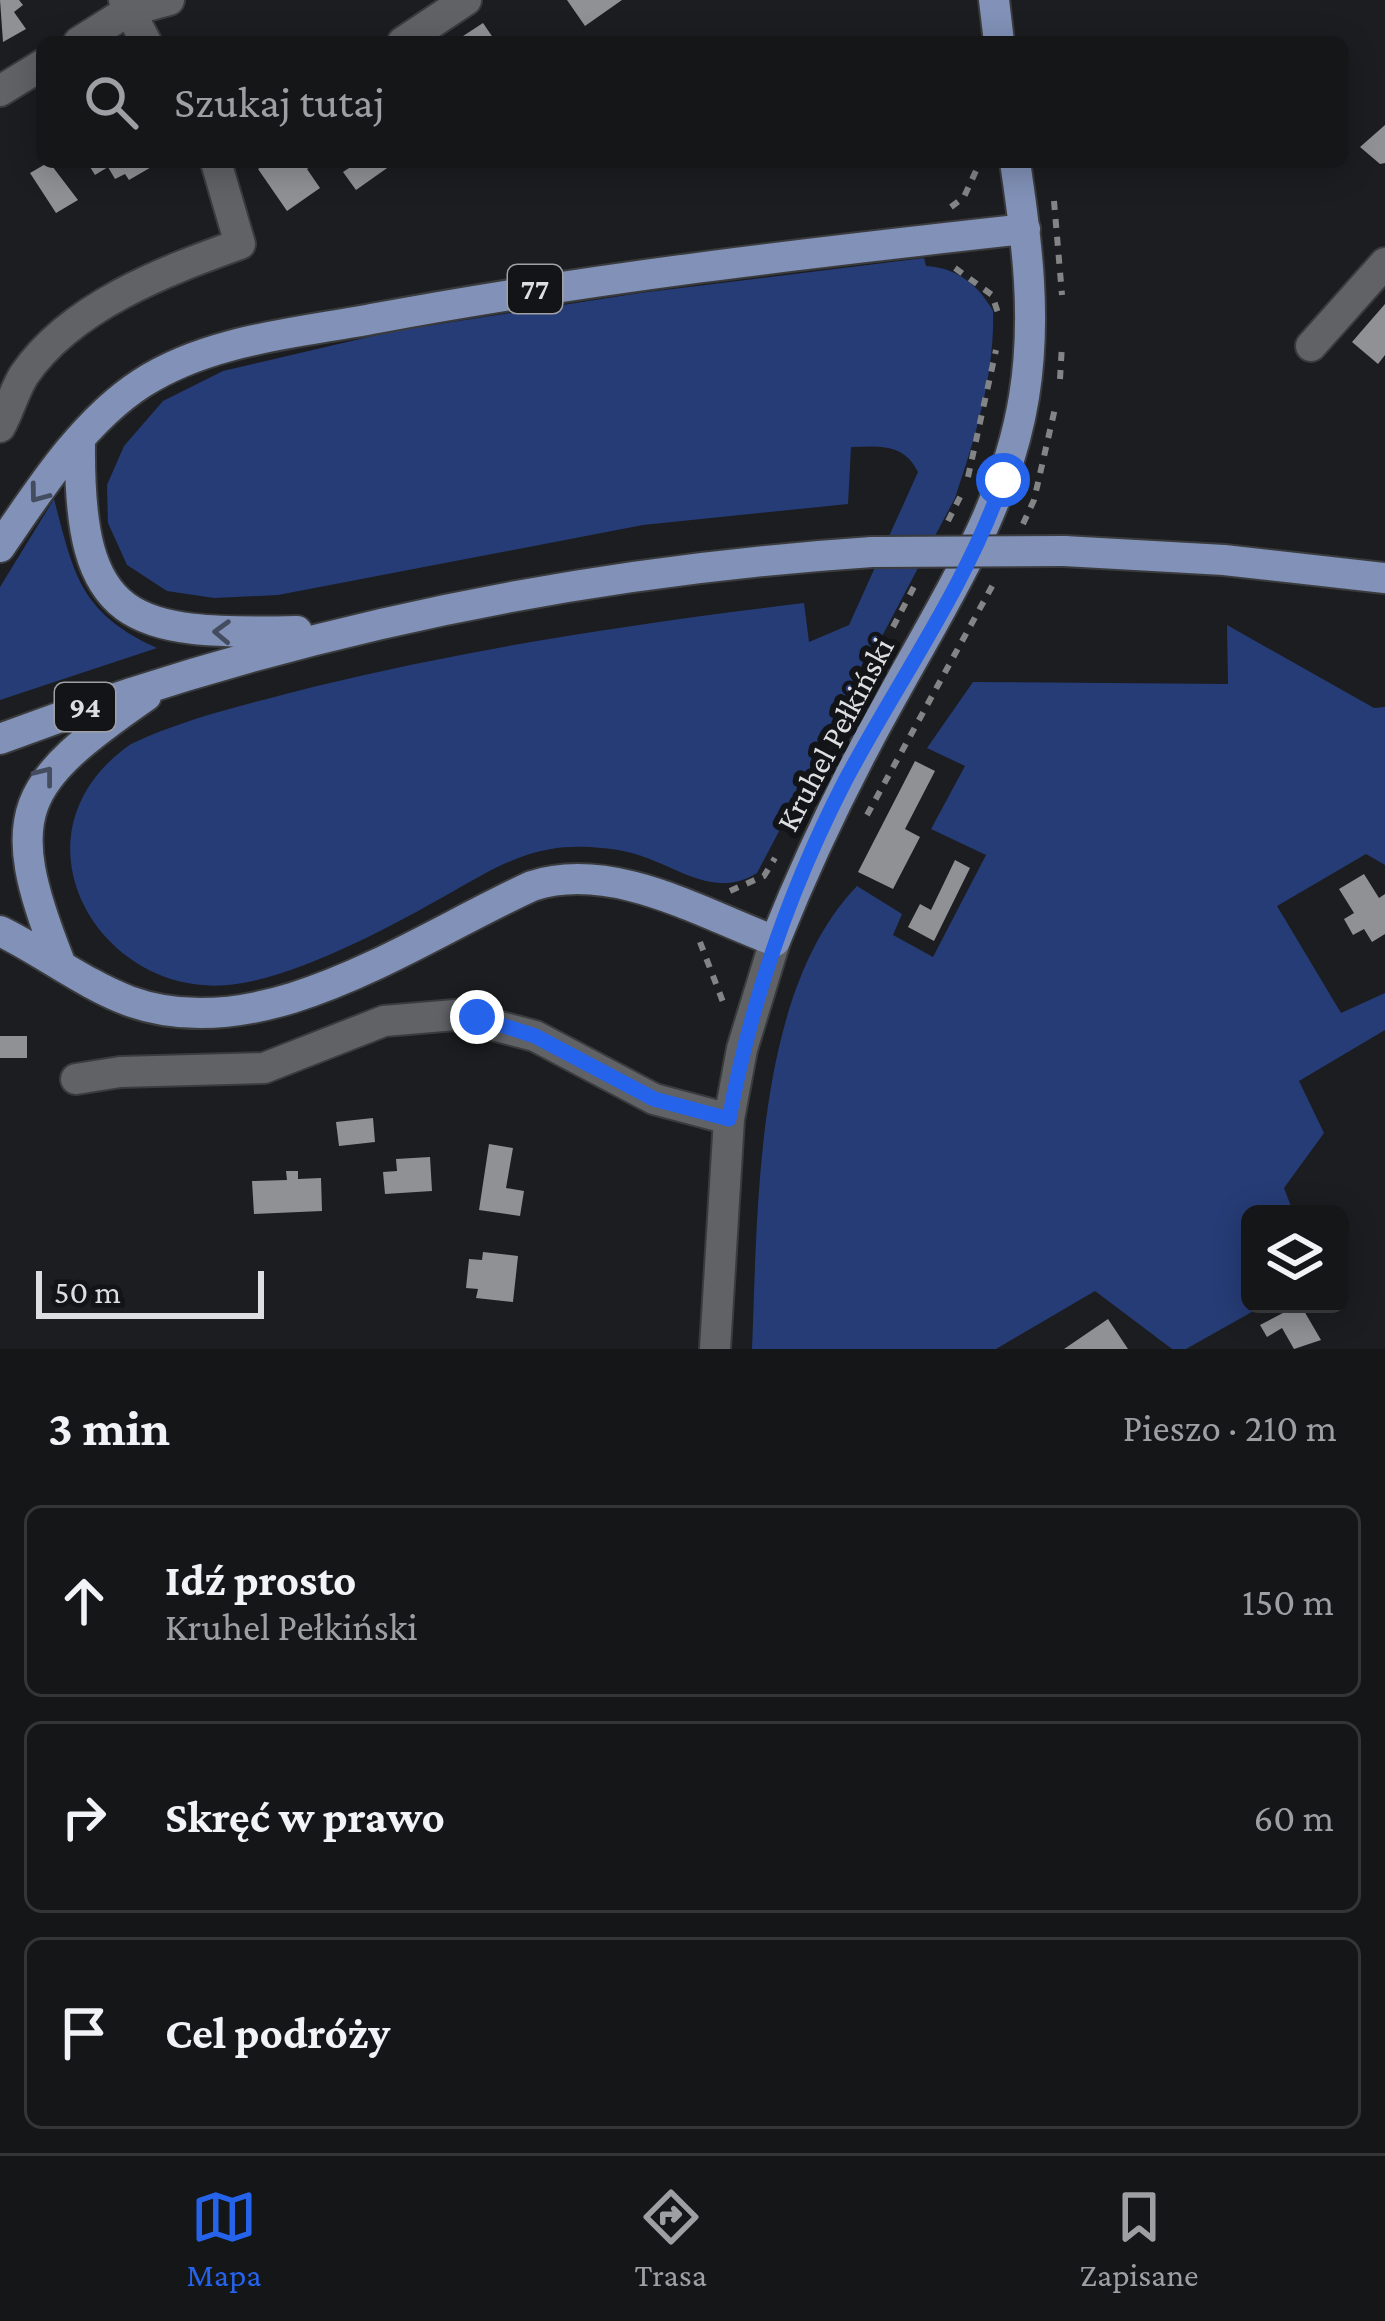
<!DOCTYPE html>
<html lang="pl">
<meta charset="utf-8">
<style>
body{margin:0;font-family:"Crimson Pro",serif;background:#1e1f21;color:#f1f3f6}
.controls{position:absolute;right:36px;bottom:36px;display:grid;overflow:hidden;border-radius:18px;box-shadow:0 6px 30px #0003}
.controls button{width:108px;height:108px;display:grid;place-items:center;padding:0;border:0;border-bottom:3px solid #343537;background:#151618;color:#f1f3f6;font:60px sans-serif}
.scale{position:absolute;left:36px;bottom:30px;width:228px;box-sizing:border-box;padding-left:12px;border:6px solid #dddee0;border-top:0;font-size:33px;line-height:42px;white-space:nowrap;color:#dddee0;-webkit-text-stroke:9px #131417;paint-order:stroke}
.stop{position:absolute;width:36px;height:36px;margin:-27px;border:9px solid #2563eb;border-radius:50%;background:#fff}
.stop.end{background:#2563eb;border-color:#fff;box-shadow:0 3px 12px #0008}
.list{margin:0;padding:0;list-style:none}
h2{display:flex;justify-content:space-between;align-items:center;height:156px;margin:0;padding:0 48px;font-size:51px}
h2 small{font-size:39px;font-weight:400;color:#9d9fa2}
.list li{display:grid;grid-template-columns:78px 1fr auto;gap:36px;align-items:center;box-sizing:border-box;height:192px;margin:0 24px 24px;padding:0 24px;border:3px solid #343537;border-radius:18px}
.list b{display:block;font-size:45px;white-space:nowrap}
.list p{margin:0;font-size:39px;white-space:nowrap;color:#9d9fa2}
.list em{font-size:39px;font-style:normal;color:#9d9fa2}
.icon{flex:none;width:66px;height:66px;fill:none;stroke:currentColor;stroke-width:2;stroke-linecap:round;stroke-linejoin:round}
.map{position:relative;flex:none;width:1385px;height:1349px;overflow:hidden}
.search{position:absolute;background:#151618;box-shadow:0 6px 30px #0003;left:36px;right:36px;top:36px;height:132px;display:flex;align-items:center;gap:30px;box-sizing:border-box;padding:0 42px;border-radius:18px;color:#9d9fa2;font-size:45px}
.sheet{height:804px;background:#151618}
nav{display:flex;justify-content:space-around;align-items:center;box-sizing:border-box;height:168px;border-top:3px solid #343537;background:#151618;font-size:33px;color:#9d9fa2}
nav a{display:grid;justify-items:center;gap:6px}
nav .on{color:#2563eb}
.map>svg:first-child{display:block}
.green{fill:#263c76}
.building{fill:#8f9195}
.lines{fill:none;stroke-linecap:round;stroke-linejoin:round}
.minor-casing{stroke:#3a3b3d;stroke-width:34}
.major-casing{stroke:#3a3b3d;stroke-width:34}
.path{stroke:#838486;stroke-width:6;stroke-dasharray:9 9;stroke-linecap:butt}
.minor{stroke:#606266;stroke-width:30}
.major{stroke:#8191b7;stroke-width:30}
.major-bridge-casing{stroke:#3a3b3d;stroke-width:34;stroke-linecap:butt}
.major-bridge{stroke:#8191b7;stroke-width:30}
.oneway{stroke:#444c5f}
.route{stroke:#2563eb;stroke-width:15}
.labels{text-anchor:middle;stroke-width:12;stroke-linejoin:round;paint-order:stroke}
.shield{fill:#131417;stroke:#a0a1a4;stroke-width:3}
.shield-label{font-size:30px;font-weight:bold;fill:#dddee0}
.street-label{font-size:33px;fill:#dddee0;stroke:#131417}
</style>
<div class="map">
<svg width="1385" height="1349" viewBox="0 0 1385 1349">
<rect width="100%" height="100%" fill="#1c1d20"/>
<path class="green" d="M924 258 926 266C957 268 978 284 993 311 995 374 975 439 955 498L757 873C711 902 671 860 623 851 603 847 571 845 551 849 514 855 484 874 452 892 394 925 302 975 236 984 102 1004 0 835 131 744 188 717 253 703 313 687 476 647 638 623 804 603L809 642 849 625 918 472C904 443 879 446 851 447L848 504 643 525 278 595 214 598 167 591 127 565 108 523 107 485 124 446 163 401 223 371 394 331 640 293Z
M54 499C74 575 80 613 157 648L0 700V587Z
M1227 625 1374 708 1385 707V865L1366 854 1277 906 1341 1013 1385 993V1030L1299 1081 1324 1133 1284 1188 1294 1214H1250V1304H1266L1186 1349H1172L1095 1291 996 1349H752C758 1209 754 993 857 886L902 914 893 935 933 957 986 855 931 829 965 766 927 748 973 682 1228 684Z"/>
<path class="building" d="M0 0H19L23 5 14 12 26 29 3 42Z
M567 0H622L585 26Z
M483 23 496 42H463L460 38Z
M1385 125V163L1380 164 1360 147Z
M49 162 78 200 56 213 30 173Z
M87 162H160L129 180 125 174 115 179 108 167 95 175Z
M269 162H317L307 169 320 188 287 211 258 169Z
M358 162H390V166L356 190 343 172Z
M1385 304V355L1378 364 1352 342Z
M915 761 935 771 905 829 920 837 893 889 858 872Z
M955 860 970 868 934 941 908 927 920 904 931 910Z
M1364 874 1379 898 1385 894V934L1372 942 1364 929 1353 935 1344 919 1354 913 1339 889Z
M0 1036H27V1058H0Z
M373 1118 375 1142 339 1146 336 1122Z
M489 1144 513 1148 506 1188 524 1191 520 1216 479 1210Z
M430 1157 432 1191 385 1194 383 1172 397 1171 396 1159Z
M286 1171H298V1179L321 1178 322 1211 254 1214 252 1181 287 1180Z
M483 1252 518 1256 513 1302 476 1298 478 1289 466 1288 469 1259 482 1260Z
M1300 1304 1321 1340 1294 1349 1282 1328 1267 1337 1260 1325Z
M1108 1319 1128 1349H1064Z"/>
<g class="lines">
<g class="minor-casing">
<path id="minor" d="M124 0 146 42
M79 42 128 11 169 0
M403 42 466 0
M0 91 42 65
M1311 346 1385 263
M0 427C9 411 14 391 24 375 71 306 165 271 240 244L216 162
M76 1079 120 1072 264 1068 384 1021 455 1015 535 1036 654 1099 729 1119
M715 1349 729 1119 742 1049 775 941"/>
</g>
<g class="major-casing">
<path id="major" d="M994 0 999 42
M80 443C78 624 130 635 297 631
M0 547C39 490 83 421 142 383 210 339 299 333 377 318 592 278 807 253 1025 229
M1064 551 1224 560 1385 578
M0 739C282 633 571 572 872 552
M0 931C43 952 84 984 129 1001 263 1050 413 940 532 886 612 860 701 913 775 941 809 856 848 775 893 695 946 598 1006 508 1024 397 1037 318 1027 241 1015 162
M59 960C0 811 21 783 146 696"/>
</g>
<path class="path" d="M1054 201 1062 295
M951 207 964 197 980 162
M955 268 992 295 998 313
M1060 379 1062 345
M968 477 996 350
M948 521 961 495
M1023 524 1034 500 1056 404
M893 627 917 581
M867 815 996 579
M730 891 764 876 775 858
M700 942 723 1002"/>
<use href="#minor" class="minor"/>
<use href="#major" class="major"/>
<g class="major-bridge-casing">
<path id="major-bridge" d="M872 552 1064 551"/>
</g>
<use href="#major-bridge" class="major-bridge"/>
</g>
<defs><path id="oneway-chevron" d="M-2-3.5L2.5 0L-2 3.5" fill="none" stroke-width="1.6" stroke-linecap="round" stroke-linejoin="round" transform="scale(3)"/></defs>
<g class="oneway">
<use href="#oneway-chevron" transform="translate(38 494) rotate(127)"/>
<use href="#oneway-chevron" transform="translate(222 632) rotate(-178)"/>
<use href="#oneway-chevron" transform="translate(45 775) rotate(-52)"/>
</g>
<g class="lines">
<path class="route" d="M477 1017 535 1036 654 1099 729 1119C751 1001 790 888 845 781 898 681 966 587 1003 480"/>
</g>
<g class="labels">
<g class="shield">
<rect x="508" y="265" width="54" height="48" rx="9"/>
<rect x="55" y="683" width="60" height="48" rx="9"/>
</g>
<g class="shield-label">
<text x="535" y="299">77</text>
<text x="85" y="717">94</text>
</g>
<g class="street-label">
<text transform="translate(834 734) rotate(-62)" y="12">Kruhel Pełkiński</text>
</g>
</g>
</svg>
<div class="controls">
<button><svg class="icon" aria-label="layers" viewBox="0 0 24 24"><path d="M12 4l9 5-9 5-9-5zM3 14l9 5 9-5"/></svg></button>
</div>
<div class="scale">50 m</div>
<div class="stop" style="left:1003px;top:480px"></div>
<div class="stop end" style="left:477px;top:1017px"></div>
<div class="search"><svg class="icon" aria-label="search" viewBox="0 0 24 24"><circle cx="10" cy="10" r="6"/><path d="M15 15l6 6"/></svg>Szukaj tutaj</div>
</div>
<section class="sheet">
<h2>3 min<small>Pieszo · 210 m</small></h2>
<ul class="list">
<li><svg class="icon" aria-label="ahead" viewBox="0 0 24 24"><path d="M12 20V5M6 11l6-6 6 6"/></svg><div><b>Idź prosto</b><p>Kruhel Pełkiński</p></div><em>150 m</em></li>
<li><svg class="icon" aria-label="right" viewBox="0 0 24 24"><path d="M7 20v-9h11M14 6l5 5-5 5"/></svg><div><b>Skręć w prawo</b></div><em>60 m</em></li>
<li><svg class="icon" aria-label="arrive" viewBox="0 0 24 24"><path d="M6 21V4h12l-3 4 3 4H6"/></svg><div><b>Cel podróży</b></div></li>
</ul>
</section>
<nav>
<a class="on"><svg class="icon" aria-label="map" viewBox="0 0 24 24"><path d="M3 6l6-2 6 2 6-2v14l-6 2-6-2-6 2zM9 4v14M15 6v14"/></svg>Mapa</a>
<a><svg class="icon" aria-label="directions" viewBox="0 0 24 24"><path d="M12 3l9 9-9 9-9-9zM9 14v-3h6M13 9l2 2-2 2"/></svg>Trasa</a>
<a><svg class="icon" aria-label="saved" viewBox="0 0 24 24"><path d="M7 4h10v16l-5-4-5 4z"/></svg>Zapisane</a>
</nav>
